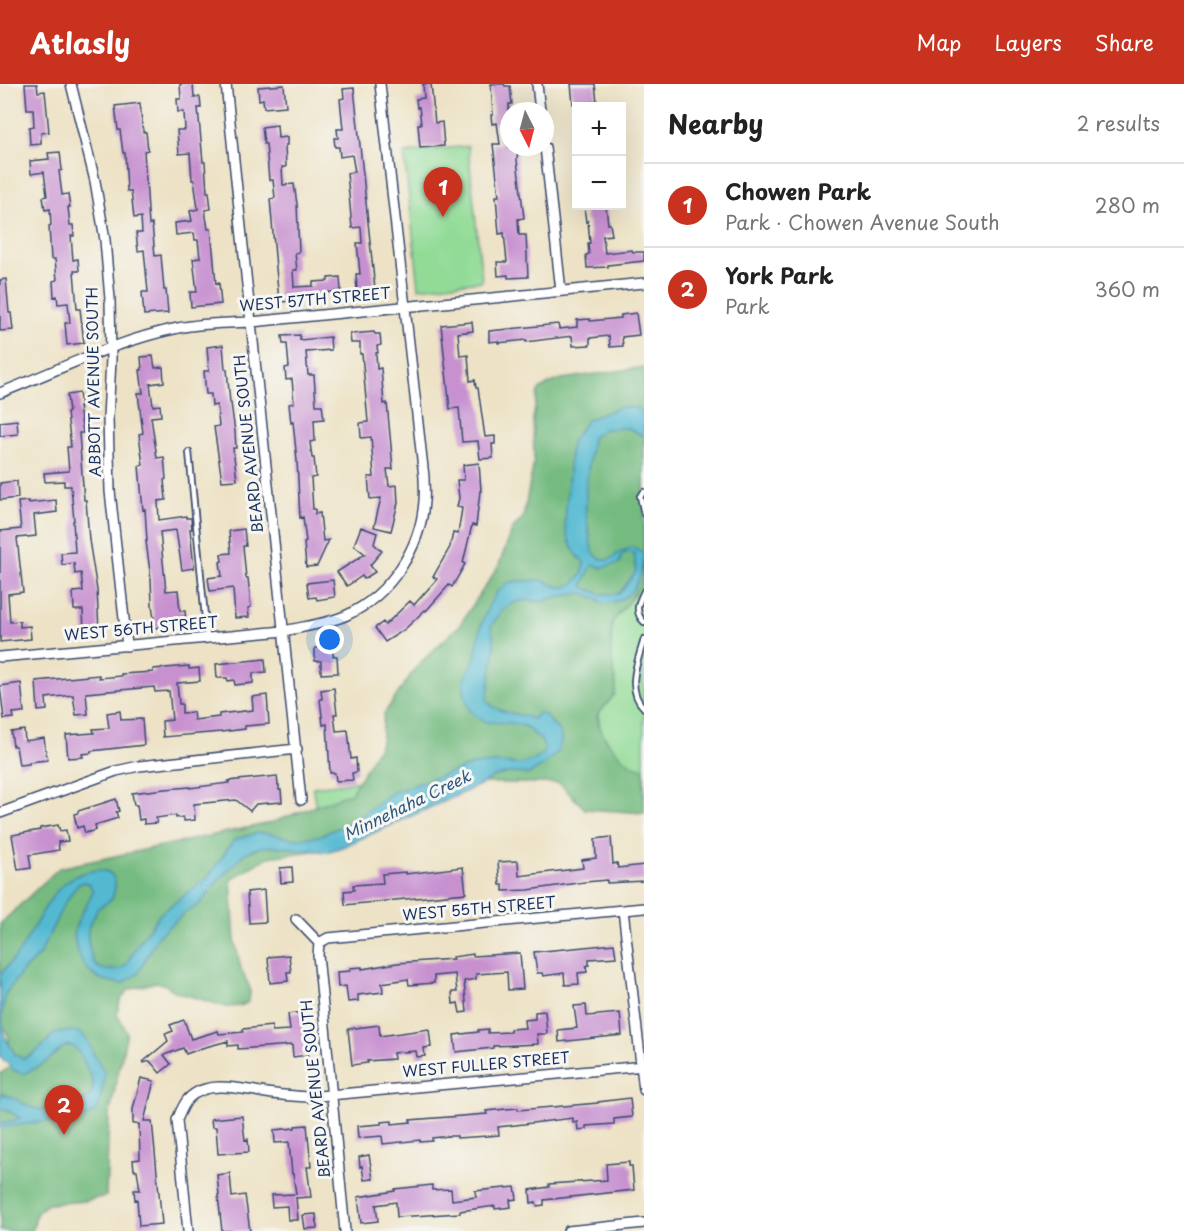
<!DOCTYPE html>
<meta charset="utf-8">
<style>
body{margin:0;font-family:"Playpen Sans",sans-serif;background:#f6f6f6;color:#222}
.controls{position:absolute;right:18px;top:18px;display:grid;overflow:hidden;border-radius:0px;box-shadow:0 6px 24px #0002}
.controls button{width:54px;height:54px;display:grid;place-items:center;padding:0;border:0;border-bottom:2px solid #e0e0e0;background:#fff;color:#222;font:30px sans-serif}
.compass{position:absolute;left:500px;top:18px;width:54px;height:54px;border-radius:50%;background:#fff;box-shadow:0 6px 24px #0002;rotate:174deg}
.you{position:absolute;left:330px;top:556px;width:21px;height:21px;margin:-15px;border:4px solid #fff;border-radius:50%;background:#1a73e8;box-shadow:0 0 0 9px #1a73e833}
.badge{display:grid;place-items:center;width:39px;height:39px;border-radius:50%;background:#c8321e;color:#fff;font-size:20px;font-weight:700}
.pin{position:absolute;translate:-50% -50px;filter:drop-shadow(0 2px 3px #0008)}
.pin::after{content:'';position:absolute;top:32px;width:21px;height:18px;background:inherit;clip-path:polygon(0 0,100% 0,50% 100%)}
.list{margin:0;padding:0;list-style:none}
h2{display:flex;justify-content:space-between;align-items:center;height:78px;margin:0;padding:0 24px;font-size:26px}
h2 small{font-size:20px;font-weight:400;color:#767676}
.list li{display:grid;grid-template-columns:39px 1fr auto;gap:18px;align-items:center;box-sizing:border-box;height:84px;padding:0 24px;border-top:2px solid #e0e0e0}
.list b{display:block;font-size:22px;white-space:nowrap}
.list p{margin:0;font-size:20px;white-space:nowrap;color:#767676}
.list em{font-size:20px;font-style:normal;color:#767676}
.map{position:relative;flex:none;width:644px;height:1147px;overflow:hidden}
header{display:flex;align-items:center;gap:36px;box-sizing:border-box;height:84px;padding:0 30px;background:#c8321e;color:#fff}
header strong{font-size:28px}
nav{display:flex;gap:33px;margin-inline-start:auto;font-size:21px}
main{display:flex}
aside{flex:1;background:#fff}
.map>svg:first-child{display:block}
.green{fill:#92db97;stroke:#56857a;stroke-width:1.5}
.forest{fill:#75bb80;stroke:#48756f;stroke-width:1.5}
.water{fill:#53b9d1;stroke:#377498;stroke-width:1.5;fill-rule:evenodd}
.building{fill:#c791d0}
.lines{fill:none;stroke-linecap:round;stroke-linejoin:round}
.service-casing{stroke:#3a4a6d;stroke-width:8}
.minor-casing{stroke:#3a4a6d;stroke-width:12}
.service{stroke:#fff;stroke-width:4.5}
.minor{stroke:#fff;stroke-width:9}
.labels{text-anchor:middle;stroke-width:6;stroke-linejoin:round;paint-order:stroke}
.street-label{font-size:15px;fill:#1b2f5e;stroke:#f6f6f2}
.water-label{font-size:16px;font-style:italic;fill:#2c5880;stroke:#f6f6f2}
</style>
<header>
<strong>Atlasly</strong>
<nav><a>Map</a><a>Layers</a><a>Share</a></nav>
</header>
<main>
<div class="map">
<svg width="644" height="1147" viewBox="0 0 644 1147">
<rect width="100%" height="100%" fill="#f6f6f2"/>
<filter id="ink" filterUnits="userSpaceOnUse"><feTurbulence type="fractalNoise" baseFrequency=".0167" numOctaves="2"/><feDisplacementMap in="SourceGraphic" scale="12" xChannelSelector="R" yChannelSelector="G"/><feConvolveMatrix kernelMatrix="1 2 1 2 8 2 1 2 1" color-interpolation-filters="sRGB"/></filter>
<filter id="wash" filterUnits="userSpaceOnUse"><feTurbulence type="fractalNoise" baseFrequency=".008" numOctaves="4" result="noise"/><feDisplacementMap in="SourceGraphic" scale="24" xChannelSelector="R" yChannelSelector="G"/><feGaussianBlur stdDeviation="1.35" result="paint"/><feColorMatrix in="noise" values="0 0 0 0 0 0 0 0 0 0 0 0 0 0 0 0 0 1.4 0 .05"/><feComposite in="paint" operator="in"/></filter>
<g filter="url(#wash)">
<rect width="100%" height="100%" fill="#ede2c5"/>
<path class="green" d="M468 62 482 197 419 204 404 69Z
M644 352V701L603 674 586 516Z
M438 688 319 752 313 703Z"/>
<path class="forest" d="M644 283V471L642 500 612 539 611 569 616 602 615 610 597 632C599 652 624 682 644 685V729L585 725 559 699H484L342 763 268 773 231 795 235 858 241 885 250 904V911L248 918 241 922 227 923 176 908 164 900 156 898 128 906 120 917 117 930 127 948 109 1032 106 1112 85 1117 48 1120 37 1128 32 1147H0V990L10 983 9 953 0 937V840L59 784 270 739 351 709 381 659 384 630 417 582 459 542 498 483 513 444 523 434 534 378 533 335 538 307 549 300 562 295Z"/>
<path class="water" d="M619 323 637 324 644 330V352L628 344 604 345 592 354 586 405V430L592 466C596 474 601 475 609 476L622 467 633 463 641 467 644 471C641 499 633 517 603 520L599 516 583 509 556 513 541 518 528 516 516 518 504 524 491 542 495 563 487 617C499 631 517 628 533 635L538 629 544 630 560 648 561 657 558 668 543 682 529 690 510 689 492 693 484 699 342 763 327 768 282 763H261L245 769 217 798 199 821 187 827 158 852 138 889 122 900C114 898 105 897 98 894 84 888 72 861 75 846 78 831 88 821 93 807L89 800 84 798 79 800 73 807 63 822 40 870 23 887 5 910 2 930 4 951 15 970 23 975C36 970 45 961 53 950L71 947 81 949 88 957 94 971 105 989 103 1002 98 1024 88 1033 55 1036 0 1044V1039L13 1037 20 1034 5 1025 0 1024V1012L2 1010C15 1013 25 1022 37 1025 47 1028 77 1018 88 1015 96 1003 93 997 87 984 70 943 63 968 40 982 34 986 28 987 22 990L13 986 0 972V891C7 881 17 873 23 862 41 834 54 792 92 787 98 786 105 786 110 789 118 796 115 806 112 815L97 825C96 833 88 839 88 847 87 855 91 878 98 883 102 886 107 886 112 886 118 886 121 885 125 882L140 857 160 830 208 793 234 756 257 749H267L294 755 319 752 354 737 393 708 473 681 494 679 522 680 536 675 543 670 545 666 541 656 524 642 511 639 486 638 476 633 469 625 464 607V596L475 574 481 541 490 519 498 507 507 499 518 497 542 496 559 503H566L574 499 583 489 584 478C573 470 566 452 565 439L571 358 587 336ZM624 469H634L636 487 623 505 618 510H601L585 504 583 501 592 481H596L601 484 620 479 621 472Z"/>
<g id="blocks">
<path class="building" d="M25 0H37L38 8 45 7 49 48 41 49V60L30 61 29 43 34 42 33 25H27Z
M180 0H193L194 13H200L201 24H198L203 78H205L207 108H209L211 125 205 126 208 145H211L216 200 219 199 221 220 191 223 190 208H197L193 175 200 174 198 156H195L194 149 176 151 175 139 192 137 190 127 198 125 194 96H192L190 69 179 70 177 46H185L184 28H178L177 15H181Z
M423 0H431L435 39 442 38 444 62 420 64 418 40H421L419 23 417 24 416 15 424 14Z
M491 0H504L505 2H510L512 20H509V63L518 64 517 76 524 134 518 135 519 151H526L528 193 508 194V191L498 192 497 178H507L504 149 499 150 496 112H499L493 60H500L497 39 492 40 491 31H493Z
M571 0H595L597 18 573 20Z
M284 1 286 22 264 24 263 15 259 16 258 3Z
M354 4 375 205 357 207 356 190H360L357 159H362L361 143 352 144 347 89 355 88 352 71 340 73 339 63H335L334 54H338L337 45H343L340 15 344 14 343 5Z
M140 19 143 48H146L148 66 144 67 149 141 152 140 155 172 161 171 164 206H166L168 229 144 231 142 208H148L144 166 138 167 136 149H142L141 133 134 134 131 107H127L125 69H123L120 46H118L115 22Z
M277 41 278 54 287 53V61H285L286 83H282L283 101 294 100 297 120 299 168 295 169 297 186H293L294 203 313 202V198L328 197V194L340 193 341 207 295 212V217L279 218 270 115 275 114 273 96H269L266 60H264L262 43Z
M60 68 62 86 59 87 62 111 68 110 70 123H68L70 141H73L74 152H71L73 176 78 175 79 187H74L77 225H80L84 259 67 261 65 239H70L68 219 58 220 57 212 54 213 53 197 57 196 55 175H51L49 142 51 141 50 125 45 126 43 113 47 112 44 88 31 90 30 77 49 75 48 69Z
M584 122H606L608 140H610L612 151 603 152 605 169 632 166 633 168H644V177L608 181V183L587 184 586 171 589 170 588 159H590L588 137 586 138Z
M6 195 9 229H11L13 246 0 247V196Z
M636 229 639 251 622 253 623 262 610 263 609 252 590 254V261L573 262 572 252 526 258V256L498 259V257L489 258V247L558 240 559 245 577 243V236L590 235V237L621 234V231Z
M472 238 473 247 458 249 460 272 468 271 470 297 475 296 476 304H478L485 353 495 352V360H492L493 374 480 375 478 357 462 358 459 324 450 325 441 241Z
M374 248 375 250H380L381 261 377 262 378 269H376L377 285 381 284 384 320 387 319 391 362 393 385H387L389 402 397 401 398 419 391 447 374 443 381 414 370 415 368 393H374L371 353 361 354 360 339 368 338 362 270H360V259H351L350 250Z
M300 251V256L330 253 331 266 306 268 308 291H314L316 321H322L324 335 314 336 315 357 310 358 312 374H314L316 393 311 394 313 425H315V430L320 429 323 457 329 456 317 482 306 483 304 459 306 458 303 433 300 434 297 377 293 338 291 339 289 320 294 319 292 295 286 296 285 284 289 283 287 260H283L282 252Z
M223 261 225 285H227L230 319H231L235 348 236 364H233L237 396 222 397 214 343 219 342 217 321 212 322 211 310H206L204 287H209L207 263Z
M153 272 155 284 163 283 164 298 150 300 153 322 160 321 161 332 151 333 157 374 164 373 166 395 164 396 166 416 158 417 159 436 186 432V434H191L192 445H190L194 484 182 486 176 446 160 448 166 507 178 506 180 527H185L186 541 155 544 152 520 151 496 146 457H147L145 425 143 426 139 382 143 381 139 350 143 349 138 309H143L140 286H142L141 273Z
M79 309 81 323H79L83 349H79L84 416H86L89 456 97 506 99 547 84 548 83 526H74L73 508 83 507 81 489 75 490 74 479 62 481 61 469 75 468 73 437H74L71 402H64V397L45 398 44 389 69 387 67 363H71L67 329 69 328 67 311Z
M17 336 18 350 0 352V338Z
M479 379 481 407H480L476 442 472 441 463 479 465 480 452 503 449 501 426 527 425 526 404 546 385 558 375 544 383 538 385 541 410 517 414 521 437 495 433 493 450 463 453 449 458 450 462 424 457 423 459 414 457 396H464L463 381Z
M17 397 18 414 0 416V399Z
M56 416 57 428 34 431 36 452 17 454 23 508 8 510 10 538 20 537V543L30 542 31 555 0 558V447L21 445 18 418 28 417V419Z
M361 443 377 449 374 460 382 467 370 481 375 488 364 495 362 492 347 502 337 488 365 470 354 461Z
M244 445 246 462H243L246 494H248L251 523 248 524 249 533 235 534 233 504 210 507 208 494 222 492 220 478 222 477 221 470 231 469 229 447Z
M333 496 335 513 317 516 316 513 309 514 307 499Z
M333 563V572H337L338 589 321 590V577H315V564Z
M265 575 266 588 253 589V599L235 601 234 596 228 597 227 594H217L216 580Z
M189 582V585L199 584 200 597 177 599 179 620H182V629L193 628 194 636 219 633V630L253 626 252 613 267 611 269 640 245 642V645L221 648 163 653 162 637 172 636 169 607 155 608 154 603 86 609 88 630 76 631 73 611 46 614 47 626 38 627 36 597 99 591V594L121 592V590L153 588V585Z
M21 599 24 628 13 629 14 634 4 635 0 602Z
M334 604 337 630H334L336 647 348 646 351 675 356 674 357 688 352 689 353 696 336 697 335 689H330L327 640 323 641 320 615H322L321 606Z
M120 627 121 636 142 635 144 661 91 667V669L82 670 83 673 68 674 66 651 94 649 93 645 109 644 107 629Z
M24 646 25 657 44 654 47 676 29 678V680L19 681 16 662H13L11 648Z
M277 692 278 701H279V706H281L282 718 256 720 250 727 236 716 194 720 195 736 184 737 183 733 176 734V731L156 734 157 739 144 740V735L139 736 137 721H134L132 709 165 705 190 703V704L229 699 228 697Z
M116 715 119 727 116 728 118 734 95 741 96 746 85 749 83 742 77 744 74 730 78 729V727Z
M58 741 60 747 66 746 68 757 58 758 59 766 29 771 31 784 18 786 12 751 40 746V744Z
M611 753 613 780 617 779 618 784 644 781V797L607 799V796L585 798 528 806 503 807V801H500L498 778 518 777 519 792 583 784 582 776 596 774 595 755Z
M292 783 293 798 281 799 280 784Z
M463 783 466 809 345 821 344 807 354 806 353 801 383 799 382 790 406 788V790Z
M264 806 266 838 249 839 247 808Z
M614 860 616 873 589 875V881L586 882 587 888 578 889 579 900 565 901 564 889 543 892 542 889H537L534 868Z
M520 869 523 905 508 906 507 888 476 890V895L464 897 467 928 460 929 458 919 453 920 452 908H457L455 890 434 892V899L409 901 408 895 382 899 383 908 358 911V917L348 918 346 902 338 903 337 888 350 887V884L362 883V885L397 879 453 875 452 873 473 870V872Z
M289 871 291 888H287L288 897 270 899 268 873Z
M586 921 587 932 620 929 622 951 559 958 558 946 577 944 574 922Z
M545 927 547 950H537L538 960 493 962V964L456 968 454 951 478 948V946L488 945V949L510 948V945L525 944 524 936 535 935V928Z
M302 928 308 971 293 973 292 961 238 965V961L228 962V957L202 964 186 970 183 964 164 971 171 980 160 989 150 977 144 979 143 978 168 957 165 950 173 947 170 941 184 936 191 955 218 947 219 950 243 948V945L272 942V947L290 946 288 930Z
M379 941 380 952 429 945 431 963 424 964 425 972 417 973 416 967 393 969 394 975 367 977 368 979 352 981 348 945Z
M141 994 154 997 144 1037H152L162 1140 139 1142 137 1115 135 1116 134 1106H140L137 1086H134L133 1076 140 1075 139 1040H133V1025Z
M630 1014 632 1033 614 1035V1040L586 1042V1045L578 1046 577 1038 573 1039V1034L498 1043 499 1051 488 1052 457 1054V1052H449L432 1054V1057L420 1058V1056L383 1060 382 1052 358 1054 357 1042 381 1040V1038L392 1037V1040L411 1038 410 1036 487 1030 486 1027 518 1024V1026L598 1019V1018Z
M242 1032 245 1056 248 1055 249 1068 218 1070 216 1043H212L211 1035Z
M307 1041 311 1083H307L311 1113 296 1114V1113L298 1136H288L287 1122 272 1123 271 1111 296 1110 293 1090H292L289 1058 275 1059 274 1046 295 1044V1042Z
M369 1071 373 1095 364 1096 362 1082 360 1083 359 1073Z
M629 1078V1082H632L634 1106 544 1116V1121L537 1122 536 1118 531 1119 530 1106 549 1103V1100L607 1096 606 1080Z
M230 1089 232 1113 245 1111 250 1147H222L218 1111H219L217 1091Z
M432 1101V1106L451 1105 452 1116 476 1113 475 1107 515 1103 517 1115 510 1116 511 1123 495 1125V1122L460 1127V1129L397 1133 396 1118 376 1121 378 1137 361 1139 358 1113 395 1107V1105Z
M316 1130 317 1144 305 1145 303 1131Z"/>
</g>
</g>
<g filter="url(#ink)">
<use href="#blocks" fill-opacity="0" stroke="#3a4a6d" stroke-width="1.5"/>
<g class="lines">
<g class="service-casing">
<path id="service" d="M189 368 207 554
M644 408 640 412 644 430
M644 507C638 519 634 528 644 538
M644 555C638 577 625 605 644 624"/>
</g>
<g class="minor-casing">
<path id="minor" d="M71 0 95 97 105 156 110 215 111 275 108 334 110 407 127 562
M226 0 301 716
M537 0 540 27
M545 63 561 207
M0 309C59 286 115 257 178 244 202 239 227 239 251 238L644 199
M0 573 284 547C305 542 327 540 347 531 390 511 421 464 424 417 425 409 424 401 424 393L380 0
M0 729 116 687 139 682 297 665
M623 826 644 1006
M296 835 319 859
M319 859 328 854 644 824
M319 859 318 871 345 1147
M188 1147 177 1036C180 1029 183 1021 188 1015 206 996 238 1004 261 1008 276 1011 292 1012 308 1013L644 982
M568 1147 644 1139"/>
</g>
<use href="#service" class="service"/>
<use href="#minor" class="minor"/>
</g>
</g>
<g class="labels">
<g class="street-label">
<text transform="translate(315 216) rotate(-5)" y="5">WEST 57TH STREET</text>
<text transform="translate(94 298) rotate(-91)" y="5">ABBOTT AVENUE SOUTH</text>
<text transform="translate(249 360) rotate(-96)" y="5">BEARD AVENUE SOUTH</text>
<text transform="translate(141 545) rotate(-5)" y="5">WEST 56TH STREET</text>
<text transform="translate(479 825) rotate(-5)" y="5">WEST 55TH STREET</text>
<text transform="translate(486 981) rotate(-5)" y="5">WEST FULLER STREET</text>
<text transform="translate(316 1005) rotate(-96)" y="5">BEARD AVENUE SOUTH</text>
</g>
<g class="water-label">
<text transform="translate(407 721) rotate(-26)" y="6">Minnehaha Creek</text>
</g>
</g>
</svg>
<div class="controls">
<button>+</button>
<button>−</button>
</div>
<svg class="compass" viewBox="-18 -18 36 36"><path d="M0-13l5 13h-10z" fill="#e53935"/><path d="M0 13l5-13h-10z" fill="#767676"/></svg>
<div class="you"></div>
<div class="pin badge" style="left:443px;top:133px">1</div>
<div class="pin badge" style="left:64px;top:1051px">2</div>
</div>
<aside>
<h2>Nearby<small>2 results</small></h2>
<ul class="list">
<li><span class="badge">1</span><div><b>Chowen Park</b><p>Park · Chowen Avenue South</p></div><em>280 m</em></li>
<li><span class="badge">2</span><div><b>York Park</b><p>Park</p></div><em>360 m</em></li>
</ul>
</aside>
</main>
